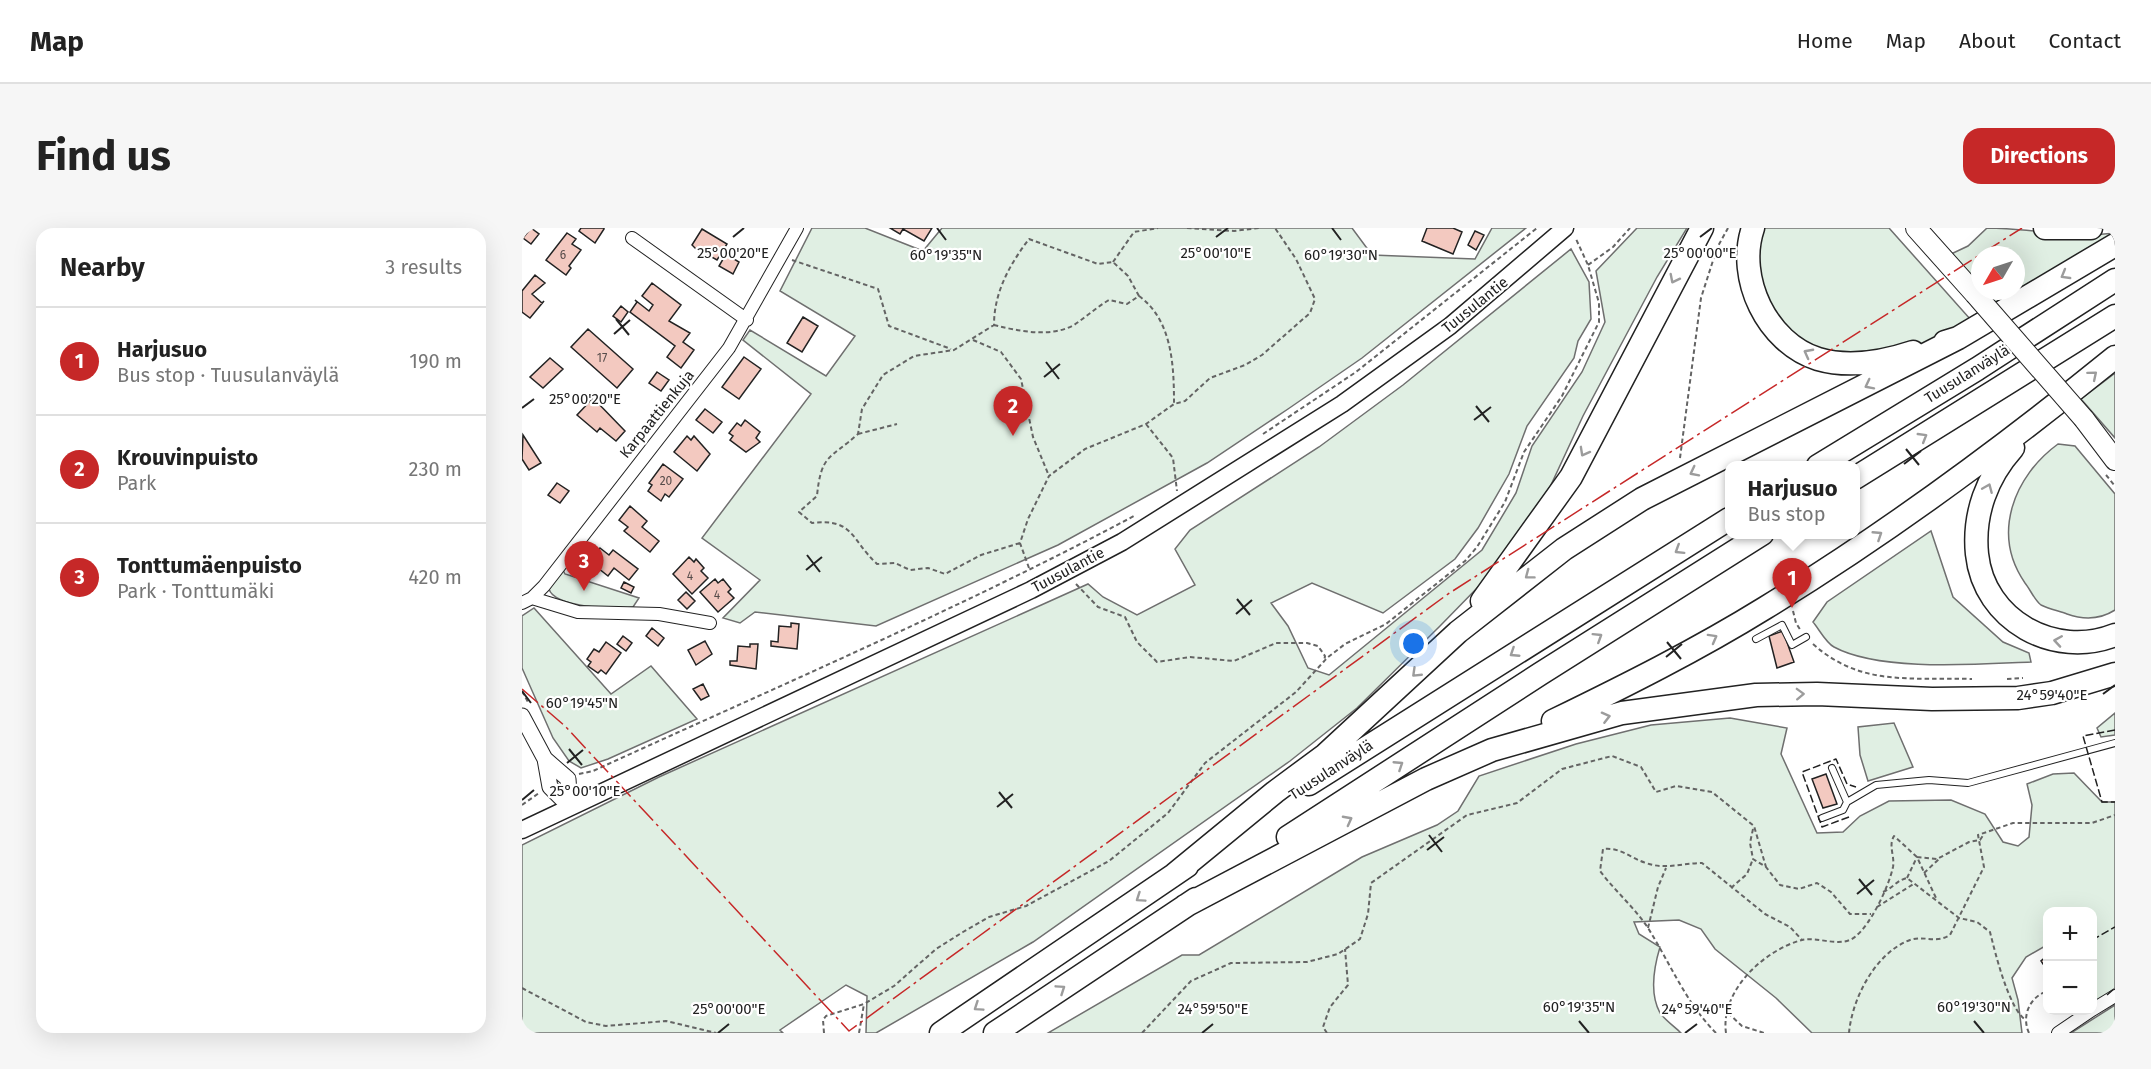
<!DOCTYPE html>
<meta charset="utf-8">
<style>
body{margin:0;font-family:"Fira Sans",sans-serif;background:#f6f6f6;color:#222}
.controls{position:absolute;right:18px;bottom:18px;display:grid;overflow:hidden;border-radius:12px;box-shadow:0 6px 24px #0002}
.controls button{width:54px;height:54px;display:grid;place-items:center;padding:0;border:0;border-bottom:2px solid #e0e0e0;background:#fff;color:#222;font:30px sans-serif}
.compass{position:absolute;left:1449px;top:18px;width:54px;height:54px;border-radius:50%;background:#fff;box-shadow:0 6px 24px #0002;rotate:231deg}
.you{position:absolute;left:892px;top:416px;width:21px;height:21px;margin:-15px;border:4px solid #fff;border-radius:50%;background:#1a73e8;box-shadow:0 0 0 9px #1a73e833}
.badge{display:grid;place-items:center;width:39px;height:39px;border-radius:50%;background:#c62828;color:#fff;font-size:20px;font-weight:700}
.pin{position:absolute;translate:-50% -50px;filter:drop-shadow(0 2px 3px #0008)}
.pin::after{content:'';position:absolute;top:32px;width:21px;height:18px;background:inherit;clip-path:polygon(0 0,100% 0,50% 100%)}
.popup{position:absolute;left:1203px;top:233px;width:135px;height:78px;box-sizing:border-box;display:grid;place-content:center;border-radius:12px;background:#fff;filter:drop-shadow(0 2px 4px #0005);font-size:20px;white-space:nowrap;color:#767676}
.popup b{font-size:22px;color:#222}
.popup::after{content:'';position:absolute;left:50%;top:100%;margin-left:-12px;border:12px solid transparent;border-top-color:#fff}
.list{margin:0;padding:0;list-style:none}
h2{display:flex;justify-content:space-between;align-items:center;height:78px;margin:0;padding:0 24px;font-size:26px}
h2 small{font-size:20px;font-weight:400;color:#767676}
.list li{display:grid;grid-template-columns:39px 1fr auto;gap:18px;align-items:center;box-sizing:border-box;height:108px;padding:0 24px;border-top:2px solid #e0e0e0}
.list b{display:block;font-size:22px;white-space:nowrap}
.list p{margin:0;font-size:20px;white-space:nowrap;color:#767676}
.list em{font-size:20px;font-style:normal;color:#767676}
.map{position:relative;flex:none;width:1593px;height:805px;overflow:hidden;border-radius:18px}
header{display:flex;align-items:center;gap:36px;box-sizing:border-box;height:84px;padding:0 30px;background:#fff;border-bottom:2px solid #e0e0e0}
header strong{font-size:28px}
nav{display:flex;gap:33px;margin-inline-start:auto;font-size:21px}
.intro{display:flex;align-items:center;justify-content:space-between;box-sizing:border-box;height:144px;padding:0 36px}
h1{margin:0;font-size:42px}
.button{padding:15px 27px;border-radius:18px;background:#c62828;color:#fff;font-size:21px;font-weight:700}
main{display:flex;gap:36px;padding:0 36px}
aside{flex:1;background:#fff;border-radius:18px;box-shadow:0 6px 24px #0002}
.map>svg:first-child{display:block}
.green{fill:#e0efe3;stroke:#6f6f6f;stroke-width:1.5}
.building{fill:#f3c9c0;stroke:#222;stroke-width:1.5}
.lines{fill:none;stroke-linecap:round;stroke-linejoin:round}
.service-casing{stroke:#222;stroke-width:8}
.minor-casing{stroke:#222;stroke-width:14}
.tertiary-casing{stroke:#222;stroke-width:17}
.secondary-casing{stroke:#222;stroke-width:19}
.primary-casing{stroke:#222;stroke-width:22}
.motorway-casing{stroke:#222;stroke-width:25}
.path{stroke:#646464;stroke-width:2;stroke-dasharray:4.5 3;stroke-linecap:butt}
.service{stroke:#fff;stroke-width:6}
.minor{stroke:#fff;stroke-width:12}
.tertiary{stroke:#fff;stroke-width:15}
.secondary{stroke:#fff;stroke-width:16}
.primary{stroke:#fff;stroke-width:20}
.motorway{stroke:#fff;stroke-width:22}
.primary-bridge-casing{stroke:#222;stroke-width:22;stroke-linecap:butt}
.primary-bridge{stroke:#fff;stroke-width:20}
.fence{stroke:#222;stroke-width:1.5;stroke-dasharray:8 3;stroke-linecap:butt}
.power{stroke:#c62828;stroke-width:1.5;stroke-dasharray:21 4.5 3 4.5;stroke-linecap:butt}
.oneway{stroke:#9c9c9c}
.ticks{fill:none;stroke:#222;stroke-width:2}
.labels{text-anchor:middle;stroke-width:4.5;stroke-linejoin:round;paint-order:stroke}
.number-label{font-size:12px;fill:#564c4a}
.street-label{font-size:15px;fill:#222;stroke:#fff}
.ticks-label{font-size:15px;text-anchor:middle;fill:#222;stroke:#fff;stroke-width:4.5;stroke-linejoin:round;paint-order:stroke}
</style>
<header>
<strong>Map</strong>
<nav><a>Home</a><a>Map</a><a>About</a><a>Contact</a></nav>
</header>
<div class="intro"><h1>Find us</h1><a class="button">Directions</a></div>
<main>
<aside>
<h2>Nearby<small>3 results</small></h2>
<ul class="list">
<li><span class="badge">1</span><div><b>Harjusuo</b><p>Bus stop · Tuusulanväylä</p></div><em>190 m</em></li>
<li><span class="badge">2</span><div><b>Krouvinpuisto</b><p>Park</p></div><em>230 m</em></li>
<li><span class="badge">3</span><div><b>Tonttumäenpuisto</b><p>Park · Tonttumäki</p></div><em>420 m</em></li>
</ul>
</aside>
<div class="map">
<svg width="1593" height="805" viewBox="0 0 1593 805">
<rect width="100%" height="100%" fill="#fff"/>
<path class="green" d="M290 0H343L401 23 420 0H830L850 27 953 31 970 0H1004L840 130 766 181 685 235 536 317 354 398 233 384 218 395 201 390 238 352 180 310 289 166 221 112 228 102 304 148 333 108 258 63Z
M1115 0H1165L1135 49 1061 188 1028 259 959 356 918 398 835 480 768 533 511 714 354 805H344L345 768 324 757 258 802 261 805H0V617L137 549 566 356 581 369 615 387 673 357 653 321 668 302 797 219 881 157 1049 21 1067 54 1069 91 1056 113 1052 130 1005 198 987 246 956 300 933 331 861 385 790 355 749 375 766 398 786 440 807 447 960 322 994 265 1010 218 1060 144 1083 94 1074 43Z
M1239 0H1367L1449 92 1413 113 1348 128 1296 123 1262 102 1235 57Z
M1465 0C1508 0 1549 11 1593 5V7L1477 79 1463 63H1494V27H1458V57L1429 26 1446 18Z
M1593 145V210L1559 171Z
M1536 216 1553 218 1593 266V382C1579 391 1562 392 1545 386 1537 383 1527 381 1519 377 1513 373 1508 361 1503 355 1469 306 1492 248 1536 216Z
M1409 303 1431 369 1481 414 1507 425 1509 434C1457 436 1358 444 1312 419 1304 415 1297 401 1291 394L1305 374Z
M41 342 43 346 117 370 111 379C94 383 32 379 27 361Z
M12 380 89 466 129 438 175 491 86 531 59 540 47 533 31 510 0 440V388Z
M1593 485V507L1579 509 1575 500Z
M1208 490 1265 500 1259 526 1295 605 1321 604 1338 588 1367 573 1429 572 1463 586 1481 614 1496 618 1507 609 1510 577 1505 556 1531 546 1552 545 1580 574H1593V760L1571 778 1570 684H1526L1525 717 1504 729 1490 750 1496 772 1500 805H1290L1254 770 1193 721 1179 701 1157 692 1112 694 1117 706 1138 719C1132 739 1127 765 1138 785 1143 792 1153 799 1159 805H526L660 727H677L840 629 915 597 936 583 957 548 1054 516 1129 497Z
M1372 495 1391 539 1346 553 1338 527 1336 499Z
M1593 777V805H1549Z"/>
<path class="building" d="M9 0 17 6 9 16 1 10Z
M59 0H82V1L73 15 57 3Z
M368 0H410L402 13 381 1 378 6Z
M905 0H931L940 4 931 26 900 13Z
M180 1 205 16 195 32 179 23 178 25 170 17Z
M953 3 962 7 954 22 946 17Z
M45 5 54 11 50 16 59 22 47 38 49 40 44 47 24 32Z
M204 26 217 34 211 46 197 38Z
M13 47 23 55 10 66 20 75 22 73 8 90 0 84V63Z
M130 55 159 77 147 93 168 105 161 114 172 122 159 140 145 129 153 118 108 84 115 74 113 72 127 83 131 77 120 68Z
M99 78 106 84 99 94 91 88Z
M281 89 296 98 280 124 265 115Z
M66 101 111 141 95 160 49 119Z
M222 129 239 141 217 171 200 159Z
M28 130 41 141 21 160 8 149Z
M135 144 147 152 139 163 127 155Z
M71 170 103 203 94 213 78 200 75 204 55 187Z
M183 181 200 194 191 205 174 192Z
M223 192 238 204 234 210 238 214 224 224 208 212 211 208 207 205 215 195 219 198Z
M1 207 19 235 7 242 0 231Z
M165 208 169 212 172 208 188 226 175 243 152 224Z
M141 236 161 251 147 269 143 266 139 273 126 263 130 257 127 255Z
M35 255 47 263 38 275 26 267Z
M108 278 125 293 120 299 137 313 128 324 102 303 106 299 97 292Z
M78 320 87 327 91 322 116 341 107 352 92 340 86 348 67 333Z
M167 329 172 334 174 331 182 340 179 343 186 350 170 366 151 346Z
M193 351 196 355 201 351 209 361 206 364 212 370 196 384 178 364Z
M102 354 112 359 109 365 99 360Z
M164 364 173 373 165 381 156 372Z
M269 395 277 396 275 421 249 418V413L256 414 257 398 269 399Z
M130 400 142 410 136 418 124 408Z
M1261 403 1272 434 1255 440 1247 408Z
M101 408 110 415 104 423 95 416Z
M183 413 190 426 174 437 166 422Z
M84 414 99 425 84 446 79 442 76 445 66 438 69 434 65 431 72 421 77 424Z
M228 416H236L234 441 208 437V433H215L216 418 228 419Z
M181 456 187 468 179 472 171 461Z
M1304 546 1315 576 1301 580 1290 551Z
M1526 727V737L1523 739 1519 733Z"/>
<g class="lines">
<g class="service-casing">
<path id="service" d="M1234 411 1260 397 1270 417 1284 409
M1310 540 1325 574
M1300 590 1321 582 1325 574 1354 557 1407 552 1446 555 1593 515"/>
</g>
<g class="minor-casing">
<path id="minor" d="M110 10 225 92
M10 370 56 384 137 386 188 395
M0 375 10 370 22 358 207 120 275 0
M1570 782 1593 768
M1536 805 1570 782"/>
</g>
<g class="tertiary-casing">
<path id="tertiary" d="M0 488 23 531 28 559 48 579
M23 531 46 551 48 579"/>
</g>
<g class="secondary-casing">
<path id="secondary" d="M0 602 509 362 600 314 820 176 928 98 1043 0"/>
</g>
<g class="primary-casing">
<path id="primary" d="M1394 0 1453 66
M1562 191 1593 232"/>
</g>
<g class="motorway-casing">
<path id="motorway" d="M1231 0C1214 50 1245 115 1296 131 1327 140 1361 134 1391 124
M1523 0H1569
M1423 114 1436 110 1593 17
M1491 220C1465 249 1451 286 1455 326 1462 393 1533 431 1593 407
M1296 238 1455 141 1593 52
M1333 250 1593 88
M960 373 1049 249 1180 0
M1031 493C1103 458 1175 422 1243 380 1366 305 1482 219 1593 129
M787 556 1207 291
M766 609 1018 446 1240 306
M653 646 753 564 803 527 936 404 1042 321 1120 271 1436 110
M663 678 904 551 970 522 1100 485 1234 467 1295 466 1410 471 1496 470 1530 465 1593 446
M419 805 665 638
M473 805 674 671"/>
</g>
<path class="path" d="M665 0 712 3 737 0
M270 32 356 61 367 98 429 121
M591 34 612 4 636 0
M1066 37 1091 19 1108 0
M472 97C496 103 528 110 552 97 564 89 575 79 587 72L605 76 617 68C650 92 652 137 652 175
M451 112 479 124 499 151 511 209 527 248
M624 196 651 230 655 263
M336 206 375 196
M741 206 834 144 1015 0
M1158 230 1179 70 1195 20 1206 0
M1584 247 1593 258
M498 315 459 327 423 346 406 340 388 342 373 335 355 336C329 312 332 290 290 295L277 284 295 268C299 226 308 231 336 206L340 181 361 147 392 128 432 122 472 97C472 64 488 36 507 11L576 36 591 34 606 48 617 68
M507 340 498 315 506 291 527 248 563 221 624 196 652 176 663 173 688 150 723 137 740 127 788 85 793 71 774 31 753 0
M554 356 576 379 603 389 615 414 635 434 668 429 712 433 754 415H785L796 418 803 428 802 434
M1271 383 1274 395 1279 403
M1291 416C1339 459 1389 449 1450 451
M1485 451 1501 450
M0 463 7 476
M57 546 71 543C252 460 437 381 612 288
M0 577 17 565
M1231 601 1228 615 1231 631 1244 639 1258 657 1277 661 1295 655 1309 664 1328 686H1349
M1395 629 1415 631 1447 614 1458 612 1462 606
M1402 645 1417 631
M1385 650 1395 629
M1209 660 1225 646 1231 631
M1361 664C1371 660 1375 652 1385 650L1437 690 1455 694 1468 704C1473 724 1487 782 1504 792
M1355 679 1393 655
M1126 700 1136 659 1144 640
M0 760 64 794 84 798 144 793 194 805
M1206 785 1220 798 1242 805
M302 805 301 792 304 788 342 776 372 758 414 721 441 704 467 689 504 678 587 633 646 585 683 535 774 464 805 430 823 416 864 396 943 333 955 319 983 274 1002 224 1040 168 1077 94V75L1066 37 1054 11
M337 805 342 776
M620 805 669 753 709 735 785 734 816 726 838 711 846 686 849 655 945 587 995 575 1040 541 1090 528 1119 539 1134 564 1154 558 1190 564 1232 598 1244 639
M805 805 801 799 808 779 826 757 823 721
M1194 805C1164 775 1148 735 1126 700 1112 679 1093 663 1078 643L1081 621C1099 619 1108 630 1124 635 1143 642 1161 635 1180 635L1243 686 1268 699 1280 712
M1204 805C1198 763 1242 722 1280 712 1296 708 1320 721 1334 708 1349 696 1367 658 1371 639 1373 628 1366 618 1372 608L1395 629 1414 670
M1327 805C1330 771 1353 725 1388 712 1402 707 1414 716 1428 707L1462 639 1456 607 1491 595H1570L1593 587
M1507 805C1499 788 1508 768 1526 763"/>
<use href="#service" class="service"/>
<use href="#minor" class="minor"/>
<use href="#tertiary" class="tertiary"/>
<use href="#secondary" class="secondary"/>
<use href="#primary" class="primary"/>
<use href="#motorway" class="motorway"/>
<g class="primary-bridge-casing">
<path id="primary-bridge" d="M1453 66 1562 191"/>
</g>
<use href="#primary-bridge" class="primary-bridge"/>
<path class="fence" d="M1593 502 1561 508 1580 574H1593
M1327 589 1300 599 1280 544 1314 531 1325 556 1334 559
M1570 712 1593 699
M1585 767 1593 760"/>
<path class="power" d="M0 461 43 498 327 803 926 366 1500 0"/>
</g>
<defs><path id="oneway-chevron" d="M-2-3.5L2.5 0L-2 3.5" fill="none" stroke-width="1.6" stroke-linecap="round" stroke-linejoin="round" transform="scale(1.5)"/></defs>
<g class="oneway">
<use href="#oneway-chevron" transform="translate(1543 47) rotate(150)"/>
<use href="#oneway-chevron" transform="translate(1152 51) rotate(117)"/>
<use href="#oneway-chevron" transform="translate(1286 125) rotate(-152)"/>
<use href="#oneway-chevron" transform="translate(1571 147) rotate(-40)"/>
<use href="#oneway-chevron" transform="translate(1347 157) rotate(153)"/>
<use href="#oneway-chevron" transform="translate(1401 209) rotate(-31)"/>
<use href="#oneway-chevron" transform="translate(1062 224) rotate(119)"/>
<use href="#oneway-chevron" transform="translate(1172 244) rotate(153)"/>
<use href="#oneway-chevron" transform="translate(1466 260) rotate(-67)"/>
<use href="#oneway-chevron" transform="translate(1356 307) rotate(-33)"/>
<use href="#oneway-chevron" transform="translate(1157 322) rotate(148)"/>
<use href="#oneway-chevron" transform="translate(1007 347) rotate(143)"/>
<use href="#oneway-chevron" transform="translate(1076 409) rotate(-32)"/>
<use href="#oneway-chevron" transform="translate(1191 410) rotate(-29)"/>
<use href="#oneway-chevron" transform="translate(1536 413) rotate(-171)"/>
<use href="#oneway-chevron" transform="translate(992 425) rotate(147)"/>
<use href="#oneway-chevron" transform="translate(894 445) rotate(136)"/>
<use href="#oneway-chevron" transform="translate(1278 466) rotate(-2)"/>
<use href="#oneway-chevron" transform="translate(1084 489) rotate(-14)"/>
<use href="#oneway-chevron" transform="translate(877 537) rotate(-33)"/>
<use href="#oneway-chevron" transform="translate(826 592) rotate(-28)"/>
<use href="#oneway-chevron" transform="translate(618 670) rotate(146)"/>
<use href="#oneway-chevron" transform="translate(539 761) rotate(-34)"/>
<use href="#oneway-chevron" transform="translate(456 779) rotate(146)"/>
</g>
<path class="ticks" d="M415 0 424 12M810 0 819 12M211 9 222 0M694 9 706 0M1178 9 1190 0M94 91 107 107M92 106 108 92M524 134 537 151M522 149 538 136M954 178 967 194M0 180 12 171M952 192 969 179M1384 221 1397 237M1382 236 1399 223M285 327 298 344M284 342 300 329M715 371 728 387M714 386 730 372M1145 414 1159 431M1144 429 1160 416M0 463 9 475M1581 466 1593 457M47 521 60 537M45 535 61 522M477 564 490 580M0 572 12 562M475 579 491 566M907 607 920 624M905 622 922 609M1337 651 1350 667M1335 666 1352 652M1057 793 1067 805M1452 793 1462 805M196 805 207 796M680 805 691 796M1163 805 1175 796"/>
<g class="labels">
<g class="number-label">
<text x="41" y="31">6</text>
<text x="80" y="134">17</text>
<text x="144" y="257">20</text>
<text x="168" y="352">4</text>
<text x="195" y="371">4</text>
</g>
<g class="street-label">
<text transform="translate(953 77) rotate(-39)" y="5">Tuusulantie</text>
<text transform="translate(1445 146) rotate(-32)" y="5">Tuusulanväylä</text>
<text transform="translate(135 186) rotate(-51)" y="5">Karpaattienkuja</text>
<text transform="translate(546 342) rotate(-28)" y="5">Tuusulantie</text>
<text transform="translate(809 542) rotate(-33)" y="5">Tuusulanväylä</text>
</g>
</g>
<g class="ticks-label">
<text x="211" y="30">25°00'20"E</text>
<text x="694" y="30">25°00'10"E</text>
<text x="1178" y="30">25°00'00"E</text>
<text x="424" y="32">60°19'35"N</text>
<text x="819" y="32">60°19'30"N</text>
<text x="63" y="176">25°00'20"E</text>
<text x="1530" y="472">24°59'40"E</text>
<text x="60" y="480">60°19'45"N</text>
<text x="63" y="568">25°00'10"E</text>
<text x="1057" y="784">60°19'35"N</text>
<text x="1452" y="784">60°19'30"N</text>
<text x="207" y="786">25°00'00"E</text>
<text x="691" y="786">24°59'50"E</text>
<text x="1175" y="786">24°59'40"E</text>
</g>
</svg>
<div class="controls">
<button>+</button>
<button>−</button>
</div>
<svg class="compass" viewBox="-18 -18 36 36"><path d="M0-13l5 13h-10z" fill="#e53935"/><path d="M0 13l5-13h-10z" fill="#767676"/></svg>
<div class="you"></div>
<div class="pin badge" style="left:1270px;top:380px">1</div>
<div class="popup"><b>Harjusuo</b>Bus stop</div>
<div class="pin badge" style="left:491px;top:208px">2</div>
<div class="pin badge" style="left:62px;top:363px">3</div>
</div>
</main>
